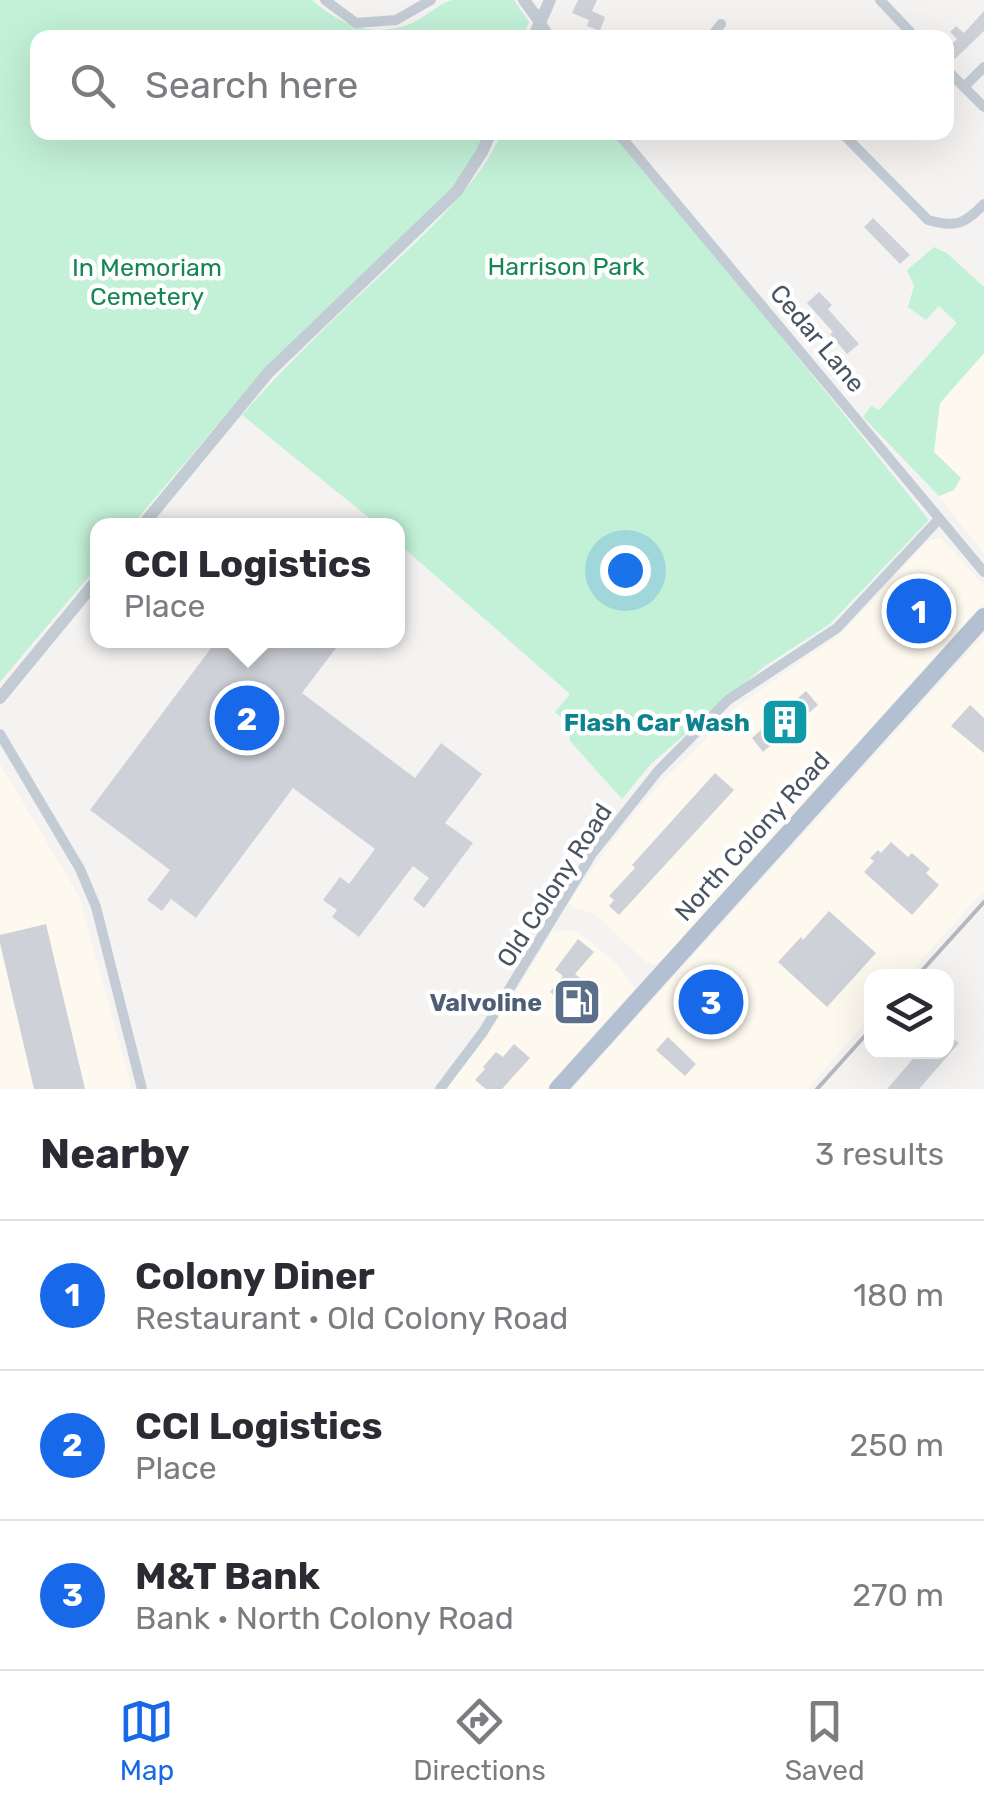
<!DOCTYPE html>
<meta charset="utf-8">
<style>
body{margin:0;font-family:Rubik,sans-serif;background:#f7f7f7;color:#2b2b33}
.controls{position:absolute;right:30px;bottom:30px;display:grid;overflow:hidden;border-radius:20px;box-shadow:0 10px 40px #0002}
.controls button{width:90px;height:90px;display:grid;place-items:center;padding:0;border:0;border-bottom:2px solid #e1e1e2;background:#fff;color:#2b2b33;font:50px sans-serif}
.you{position:absolute;left:625px;top:570px;width:35px;height:35px;margin:-25px;border:8px solid #fff;border-radius:50%;background:#1a73e8;box-shadow:0 0 0 15px #1a73e833}
.badge{display:grid;place-items:center;width:65px;height:65px;border-radius:50%;background:#1769ea;color:#fff;font-size:32px;font-weight:700}
.pin{position:absolute;translate:-50% -50%;border:5px solid #fff;box-shadow:0 2px 10px #0006}
.popup{position:absolute;left:90px;top:518px;width:315px;height:130px;box-sizing:border-box;display:grid;place-content:center;border-radius:20px;background:#fff;filter:drop-shadow(0 2px 8px #0005);font-size:32px;white-space:nowrap;color:#7c7c81}
.popup b{font-size:38px;color:#2b2b33}
.popup::after{content:'';position:absolute;left:50%;top:100%;margin-left:-20px;border:20px solid transparent;border-top-color:#fff}
.list{margin:0;padding:0;list-style:none}
h2{display:flex;justify-content:space-between;align-items:center;height:130px;margin:0;padding:0 40px;font-size:42px}
h2 small{font-size:32px;font-weight:400;color:#7c7c81}
.list li{display:grid;grid-template-columns:65px 1fr auto;gap:30px;align-items:center;box-sizing:border-box;height:150px;padding:0 40px;border-top:2px solid #e1e1e2}
.list b{display:block;font-size:38px;white-space:nowrap}
.list p{margin:0;font-size:32px;white-space:nowrap;color:#7c7c81}
.list em{font-size:32px;font-style:normal;color:#7c7c81}
.icon{flex:none;width:55px;height:55px;fill:none;stroke:currentColor;stroke-width:2;stroke-linecap:round;stroke-linejoin:round}
.map{position:relative;flex:none;width:984px;height:1089px;overflow:hidden}
.search{position:absolute;background:#fff;box-shadow:0 10px 40px #0002;left:30px;right:30px;top:30px;height:110px;display:flex;align-items:center;gap:25px;box-sizing:border-box;padding:0 35px;border-radius:20px;color:#7c7c81;font-size:38px}
.sheet{height:580px;background:#fff}
nav{display:flex;justify-content:space-around;align-items:center;box-sizing:border-box;height:140px;border-top:2px solid #e1e1e2;background:#fff;font-size:28px;color:#7c7c81}
nav a{display:grid;justify-items:center;gap:5px}
nav .on{color:#1769ea}
.map>svg:first-child{display:block}
.commercial{fill:#fdf9ee}
.green{fill:#c2f1d7}
.building{fill:#ced1d8}
.lines{fill:none;stroke-linecap:round;stroke-linejoin:round}
.minor{stroke:#c3ccd4;stroke-width:10}
.tertiary{stroke:#c3ccd4;stroke-width:12}
.primary{stroke:#b2c0d1;stroke-width:18}
.rail{stroke:#b4b7bd;stroke-width:4}
.labels{text-anchor:middle;stroke-width:9;stroke-linejoin:round;paint-order:stroke}
.park-label{font-size:25px;fill:#168654;stroke:#fff}
.street-label{font-size:25px;fill:#495461;stroke:#fff}
.culture-label{font-size:25px;font-weight:bold;fill:#0d838f;stroke:#fff;text-anchor:end}
.service-label{font-size:25px;font-weight:bold;fill:#4e5e75;stroke:#fff;text-anchor:end}
</style>
<div class="map">
<svg width="984" height="1089" viewBox="0 0 984 1089">
<rect width="100%" height="100%" fill="#f5f3f2"/>
<path class="commercial" d="M984 353V554L939 496 954 490 934 452 940 403Z
M940 537 984 586V602L664 958 655 965 647 963 594 913 571 907 570 901 620 831 664 779 705 740 709 730 735 708 842 633 928 541Z
M984 635V890L907 976H872L871 1016 807 1089H572Z
M0 764 79 896 132 1089H0Z
M566 931H577L617 964 635 988 546 1089H445L477 1049 519 987 552 932Z"/>
<path class="green" d="M0 0H312C343 28 380 40 418 20 428 14 441 3 452 0 466 0 498 0 514 0L529 22 523 37 38 38V132L485 133 474 158 454 187 257 378 132 525 97 526V567L0 682Z
M502 133H617L929 520 830 624 765 666 651 764 622 799 570 741 568 724 555 712 570 694 397 542V526L378 525 242 415C278 374 316 336 355 299 405 252 473 196 502 133Z
M934 247 948 254 984 287V353L940 403 934 452 961 478 954 490 939 496 863 417 871 406 879 410 957 323 939 306 926 320 908 307 914 286 907 270Z"/>
<path class="building" d="M578 0H597L592 11 605 17 600 31 587 26 589 20 572 13Z
M984 11V31L955 59 946 50 957 39 950 32 956 26 964 33Z
M873 218 910 255 900 264 864 227Z
M819 292 832 305 828 309 859 344 847 354 830 334 833 332 807 303Z
M925 589 940 602 912 633 898 620Z
M217 640H342L302 693 415 778 441 743 482 774 445 823 473 843 424 908 413 899 429 878 413 866 359 937 332 917 337 910 323 900 340 877 349 884 375 849 293 788 196 918 171 899 162 911 147 900 170 870 90 810Z
M806 691 818 705 763 752 752 738Z
M970 705 984 718V753L951 726Z
M715 773 734 790 619 915 609 906 614 900 609 896 635 868 632 865Z
M891 842 908 857 912 853 930 869 926 873 939 885 912 915 864 872 874 861 870 858 878 850 881 853Z
M829 911 876 953 827 1007 778 962 801 937 803 940Z
M46 924 85 1089H34L0 943V935Z
M578 939 594 952 575 974 596 991 569 1022 559 1013 566 1005 550 992 563 976 555 970Z
M718 981 731 992 707 1018 694 1007Z
M946 1033 959 1043 919 1089H887L919 1052H946Z
M668 1037 696 1064 685 1076 656 1050Z
M514 1044 530 1058 502 1089H486L475 1080 485 1069 483 1067 496 1052 503 1057Z"/>
<g class="lines">
<path class="minor" d="M325 0 356 23 396 20 431 0
M880 0 916 38
M540 22 551 38
M710 38 721 24
M946 69 984 107
M964 87 984 67
M617 132 984 572
M841 132 928 220C956 228 965 224 984 204
M0 734 80 869 96 907 142 1089
M440 1089 483 1032 592 854 658 771 728 700 837 628 939 519"/>
<path class="tertiary" d="M524 0 540 22
M533 38 550 0
M142 526 268 373 457 191 482 152 491 132
M0 698 97 580"/>
<path class="primary" d="M558 1089 984 617"/>
<path class="rail" d="M917 976 984 902
M817 1089 872 1028"/>
</g>
<defs>
<g id="building-square" transform="scale(2.5)"><rect x="-9" y="-9" width="18" height="18" rx="4" fill="#0f9aa8" stroke="#fff"/><path d="M-4-6H4V6H1V3H-1V6H-4ZM-2.5-4.3h1.7v1.8h-1.7ZM.8-4.3h1.7v1.8H.8ZM-2.5-1h1.7V.8h-1.7ZM.8-1h1.7V.8H.8Z" fill="#fff"/></g>
<g id="fuel-square" transform="scale(2.5)"><rect x="-9" y="-9" width="18" height="18" rx="4" fill="#5c6f8a" stroke="#fff"/><path d="M-5.5-6h7V0h2V4h1.3V-2.5L3-4.5l.8-.8L6-3V5H2.5V1h-1V6h-7ZM-4.2-4.7v3.2H.2V-4.7Z" fill="#fff"/></g>
</defs>
<g fill-rule="evenodd">
<use href="#building-square" x="785" y="722"/>
<use href="#fuel-square" x="577" y="1002"/>
</g>
<g class="labels">
<g class="park-label">
<text x="566" y="275">Harrison Park</text>
<text x="147" y="276">In Memoriam<tspan x="147" dy="29">Cemetery</tspan></text>
</g>
<g class="street-label">
<text transform="translate(818 338) rotate(50)" y="9">Cedar Lane</text>
<text transform="translate(752 836) rotate(-48)" y="9">North Colony Road</text>
<text transform="translate(554 885) rotate(-57)" y="9">Old Colony Road</text>
</g>
<g class="culture-label">
<text x="750" y="731">Flash Car Wash</text>
</g>
<g class="service-label">
<text x="542" y="1011">Valvoline</text>
</g>
</g>
</svg>
<div class="controls">
<button><svg class="icon" aria-label="layers" viewBox="0 0 24 24"><path d="M12 4l9 5-9 5-9-5zM3 14l9 5 9-5"/></svg></button>
</div>
<div class="you"></div>
<div class="pin badge" style="left:919px;top:611px">1</div>
<div class="pin badge" style="left:247px;top:718px">2</div>
<div class="popup"><b>CCI Logistics</b>Place</div>
<div class="pin badge" style="left:711px;top:1002px">3</div>
<div class="search"><svg class="icon" aria-label="search" viewBox="0 0 24 24"><circle cx="10" cy="10" r="6"/><path d="M15 15l6 6"/></svg>Search here</div>
</div>
<section class="sheet">
<h2>Nearby<small>3 results</small></h2>
<ul class="list">
<li><span class="badge">1</span><div><b>Colony Diner</b><p>Restaurant · Old Colony Road</p></div><em>180 m</em></li>
<li><span class="badge">2</span><div><b>CCI Logistics</b><p>Place</p></div><em>250 m</em></li>
<li><span class="badge">3</span><div><b>M&amp;T Bank</b><p>Bank · North Colony Road</p></div><em>270 m</em></li>
</ul>
</section>
<nav>
<a class="on"><svg class="icon" aria-label="map" viewBox="0 0 24 24"><path d="M3 6l6-2 6 2 6-2v14l-6 2-6-2-6 2zM9 4v14M15 6v14"/></svg>Map</a>
<a><svg class="icon" aria-label="directions" viewBox="0 0 24 24"><path d="M12 3l9 9-9 9-9-9zM9 14v-3h6M13 9l2 2-2 2"/></svg>Directions</a>
<a><svg class="icon" aria-label="saved" viewBox="0 0 24 24"><path d="M7 4h10v16l-5-4-5 4z"/></svg>Saved</a>
</nav>
